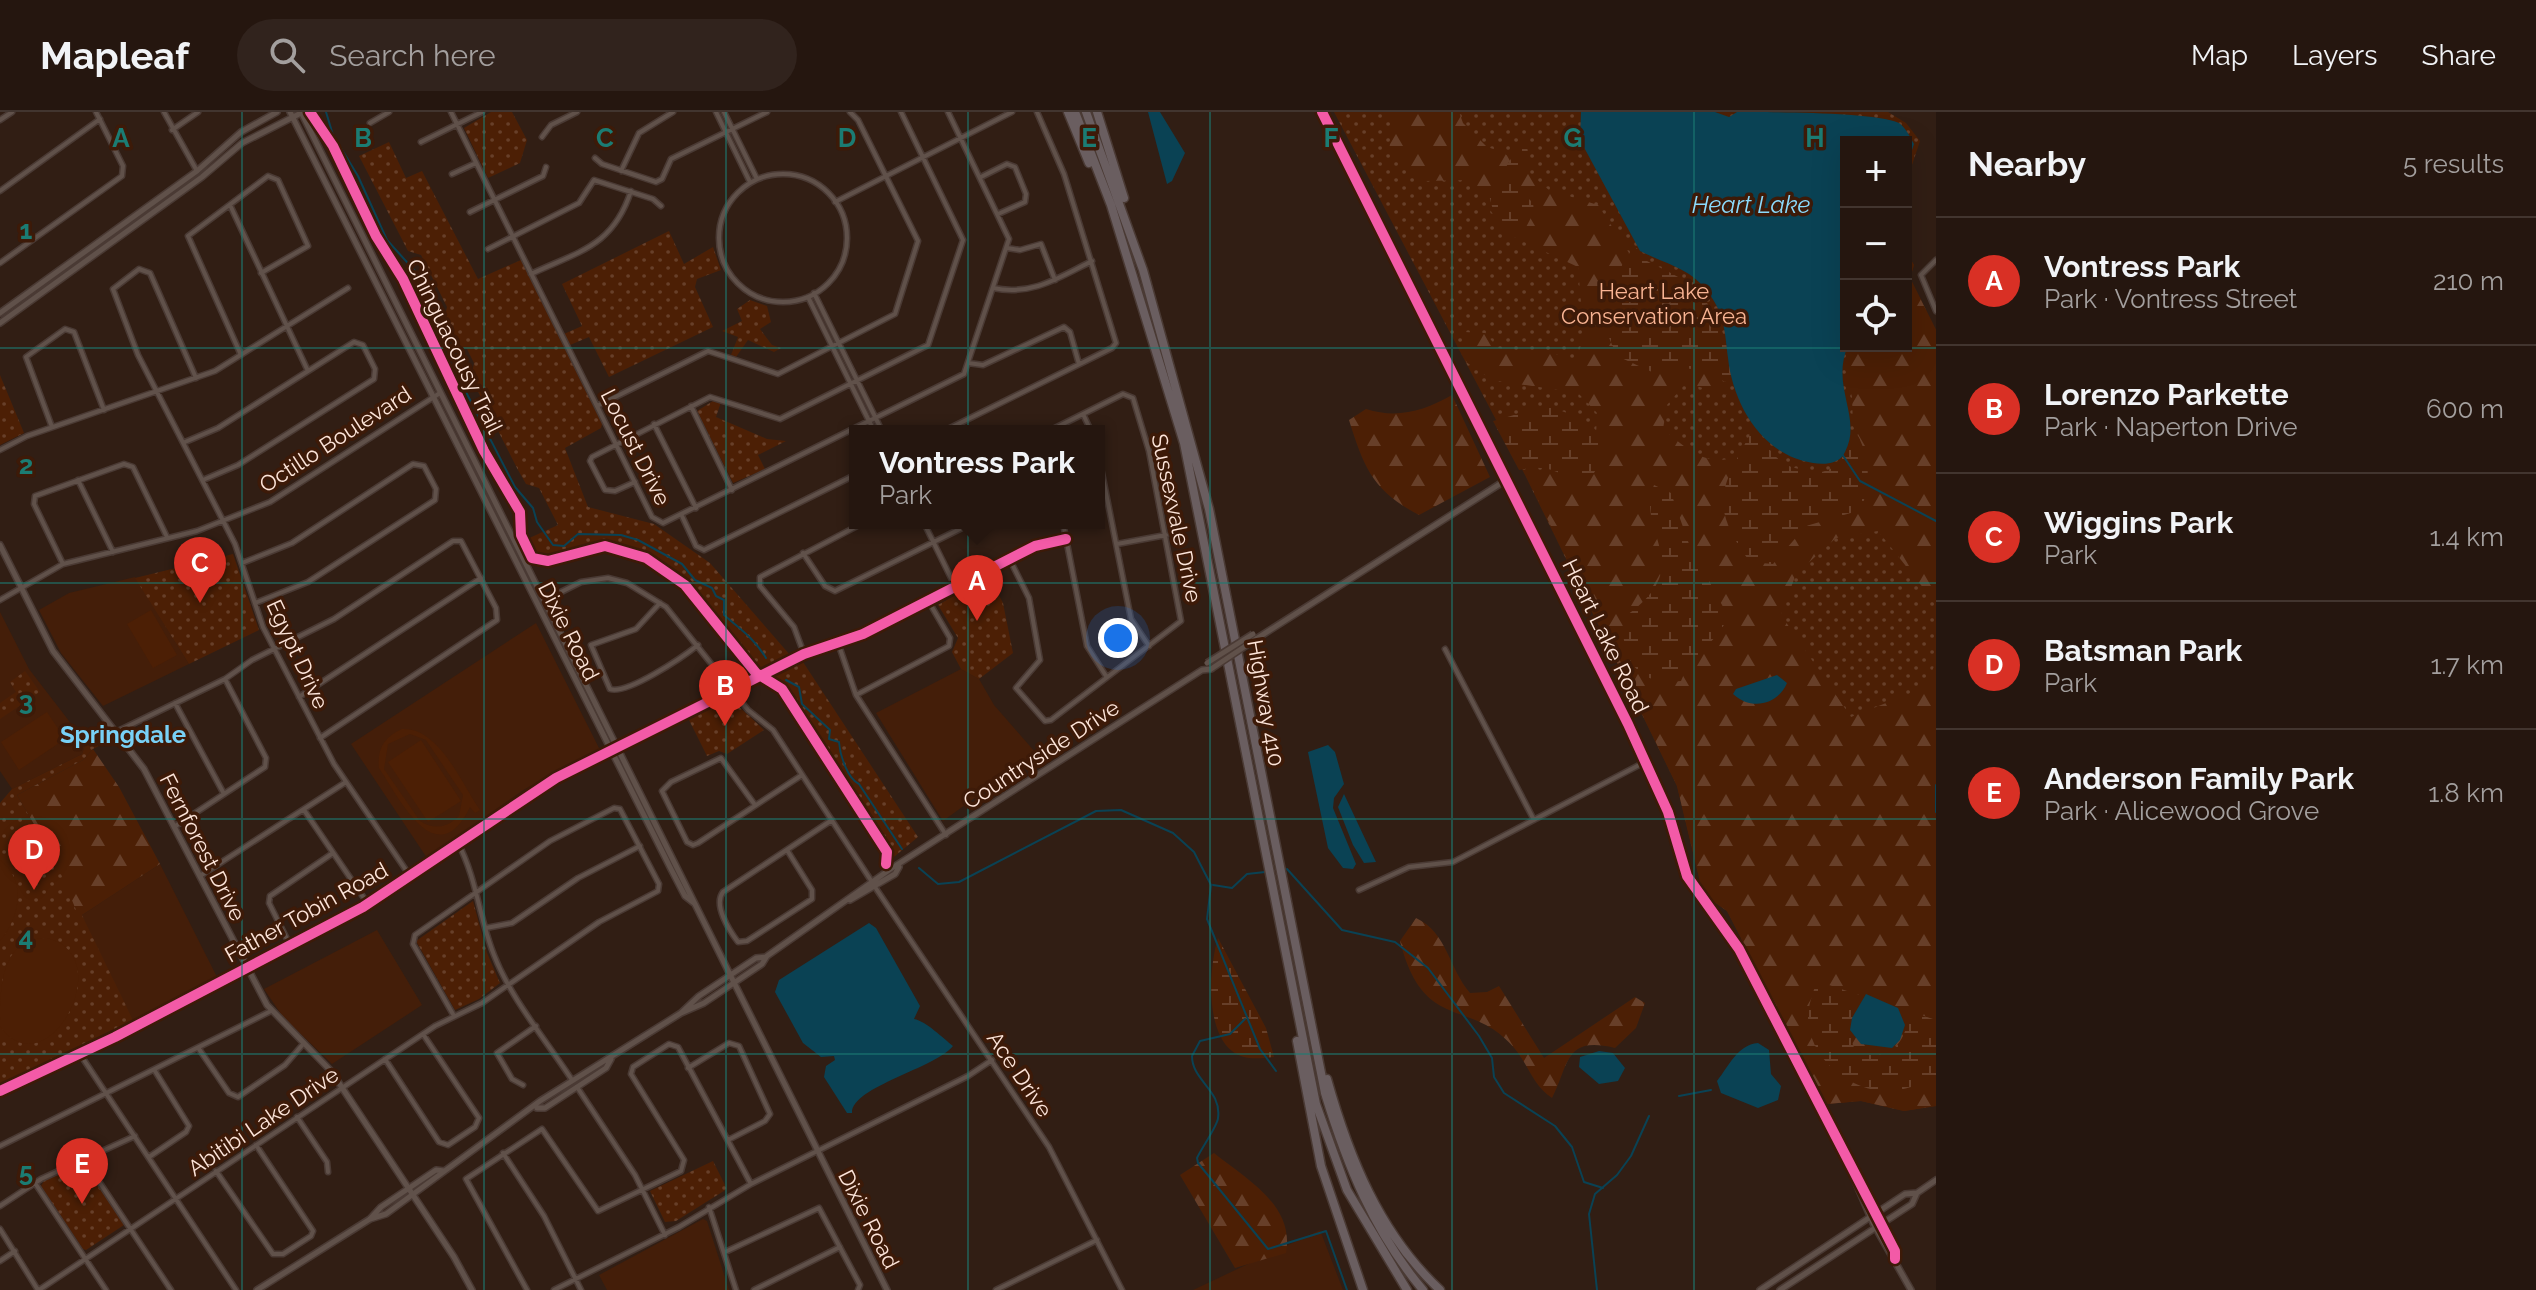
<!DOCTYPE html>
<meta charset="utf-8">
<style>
body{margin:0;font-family:Raleway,sans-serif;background:#31231d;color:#f1f3f6}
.controls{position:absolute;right:24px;top:24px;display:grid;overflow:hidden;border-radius:0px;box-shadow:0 8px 32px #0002}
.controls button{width:72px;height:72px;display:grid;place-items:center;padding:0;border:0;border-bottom:2px solid #42352f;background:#25160f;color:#f1f3f6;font:40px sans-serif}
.you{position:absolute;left:1118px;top:526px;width:28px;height:28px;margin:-20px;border:6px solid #fff;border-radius:50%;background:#1a73e8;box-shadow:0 0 0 12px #1a73e833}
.badge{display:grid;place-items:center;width:52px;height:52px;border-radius:50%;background:#d93025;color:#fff;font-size:26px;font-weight:700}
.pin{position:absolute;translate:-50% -66px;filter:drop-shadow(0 2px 4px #0008)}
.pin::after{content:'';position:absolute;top:42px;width:28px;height:24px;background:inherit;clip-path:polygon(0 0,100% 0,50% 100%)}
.popup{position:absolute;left:849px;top:313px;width:256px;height:104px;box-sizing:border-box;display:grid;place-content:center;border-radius:0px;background:#25160f;filter:drop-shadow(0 2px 6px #0005);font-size:26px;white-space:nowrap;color:#a39f9e}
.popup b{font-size:30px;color:#f1f3f6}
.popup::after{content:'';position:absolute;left:50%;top:100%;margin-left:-16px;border:16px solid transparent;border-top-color:#25160f}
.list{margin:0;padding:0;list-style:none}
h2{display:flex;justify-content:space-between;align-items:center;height:104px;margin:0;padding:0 32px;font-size:34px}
h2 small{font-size:26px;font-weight:400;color:#a39f9e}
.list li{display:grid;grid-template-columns:52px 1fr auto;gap:24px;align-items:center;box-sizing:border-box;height:128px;padding:0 32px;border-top:2px solid #42352f}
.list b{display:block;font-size:30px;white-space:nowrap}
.list p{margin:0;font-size:26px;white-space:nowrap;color:#a39f9e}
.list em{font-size:26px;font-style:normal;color:#a39f9e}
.icon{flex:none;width:44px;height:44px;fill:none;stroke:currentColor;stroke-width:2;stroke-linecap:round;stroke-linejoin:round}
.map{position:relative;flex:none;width:1936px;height:1178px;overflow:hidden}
header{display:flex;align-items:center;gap:48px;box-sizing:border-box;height:112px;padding:0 40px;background:#25160f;border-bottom:2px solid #42352f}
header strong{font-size:38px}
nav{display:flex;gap:44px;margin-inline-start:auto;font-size:28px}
.search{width:560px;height:72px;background:#31231d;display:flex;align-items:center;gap:20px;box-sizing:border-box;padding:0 28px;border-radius:44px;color:#a39f9e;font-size:30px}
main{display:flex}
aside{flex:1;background:#25160f}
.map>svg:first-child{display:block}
.built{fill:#441e09}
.green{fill:url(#green-dots)}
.forest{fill:url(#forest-firs)}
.wetland{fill:url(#wetland-marsh)}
.pitch{fill:#4c1f05;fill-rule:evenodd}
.water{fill:#0a4254}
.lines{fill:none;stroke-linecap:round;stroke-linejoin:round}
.stream{stroke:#0a4254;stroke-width:2}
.minor-casing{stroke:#4a3a34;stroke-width:7}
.tertiary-casing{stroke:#4a3a34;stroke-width:8}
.secondary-casing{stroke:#4a3a34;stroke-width:8}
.motorway-casing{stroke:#4a3a34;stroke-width:11}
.minor{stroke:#60514a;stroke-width:4}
.tertiary{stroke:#60514a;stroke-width:5}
.secondary{stroke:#60514a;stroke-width:5}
.motorway{stroke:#6a5e60;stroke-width:8}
.secondary-bridge-casing{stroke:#4a3a34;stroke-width:8;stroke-linecap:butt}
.secondary-bridge{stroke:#60514a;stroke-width:5}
.cycleway-casing{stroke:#3d1a08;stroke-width:15}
.cycleway{stroke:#f35aa7;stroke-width:10}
.grid{fill:none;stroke:#1b7c73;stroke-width:2;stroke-opacity:0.55}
.labels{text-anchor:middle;stroke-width:7;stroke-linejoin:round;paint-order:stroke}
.park-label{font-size:22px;fill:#f9b493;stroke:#3d1a08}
.street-label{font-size:22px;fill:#fde5da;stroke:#3d1a08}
.water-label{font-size:24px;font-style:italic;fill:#8bdbfd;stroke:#3d1a08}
.neighbourhood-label{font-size:24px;font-weight:bold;fill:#78d1f6;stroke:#3d1a08}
.grid-label{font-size:26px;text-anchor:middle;font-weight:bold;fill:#1b7c73;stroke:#3d1a08;stroke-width:7;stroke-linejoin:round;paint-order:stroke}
</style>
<header>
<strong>Mapleaf</strong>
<div class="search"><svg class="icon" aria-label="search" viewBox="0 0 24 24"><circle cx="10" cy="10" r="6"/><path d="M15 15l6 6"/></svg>Search here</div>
<nav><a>Map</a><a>Layers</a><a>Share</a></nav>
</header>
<main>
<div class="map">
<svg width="1936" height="1178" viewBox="0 0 1936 1178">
<defs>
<pattern id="green-dots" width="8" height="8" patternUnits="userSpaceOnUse" patternTransform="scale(2)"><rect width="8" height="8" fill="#4c1f05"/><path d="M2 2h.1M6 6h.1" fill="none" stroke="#673f29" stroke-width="1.8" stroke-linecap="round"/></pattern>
<pattern id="forest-firs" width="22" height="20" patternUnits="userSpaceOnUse" patternTransform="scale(2)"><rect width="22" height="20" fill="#4c1f05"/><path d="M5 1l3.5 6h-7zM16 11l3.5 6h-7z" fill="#673f29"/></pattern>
<pattern id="wetland-marsh" width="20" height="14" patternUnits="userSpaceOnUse" patternTransform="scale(2)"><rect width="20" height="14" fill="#4c1f05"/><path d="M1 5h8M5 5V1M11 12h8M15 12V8" fill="none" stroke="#673f29"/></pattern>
</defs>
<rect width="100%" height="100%" fill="#311e14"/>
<path class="built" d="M135 465 189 552 103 594 61 541 39 498 69 481Z
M0 500 29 557 86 631 82 642 12 677 0 659Z
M536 511 600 638 525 677 427 746 351 632Z
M961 557 979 567 994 593 1036 641 943 709 876 601Z
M160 752 217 865 133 908 79 805Z
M377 818 422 893 332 952 283 905 264 877Z
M703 1107 707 1109 729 1178H607L599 1163Z
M1320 1118 1343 1178H1193Z"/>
<path class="green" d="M491 0H512L527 28 520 51 488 66 464 16Z
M1334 0H1888L1906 11 1920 29 1906 71V30H1846V234H1906V140L1914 153 1910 166 1936 218V994L1904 999 1861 989 1827 992 1727 799 1703 782 1677 674 1525 363Z
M389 30 406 66 422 59 478 167 521 148 602 312 601 316 565 336 588 395 654 412 710 451 790 543 754 562C721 522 664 434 605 438 583 439 559 450 538 455L525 428 558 413 539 376 526 372 518 358 471 266 474 251 467 237 455 233 443 211 447 195 421 143 408 139 359 44Z
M669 119 684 152 713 135 721 158 697 167 695 175 713 215 609 265 589 225 570 233 564 222 582 214 562 172Z
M750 188 767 194 771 210 760 217 772 233 781 236 774 240 748 228 736 245 731 243 738 225 722 219 742 209 737 197Z
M0 263 24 321 0 333Z
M713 289 721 290 716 305 767 327 786 329 758 343 765 357 733 371 697 299Z
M233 442 259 518 189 552 135 466Z
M989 464 1003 491 1013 541 979 567 961 557 952 540 958 526 938 493Z
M803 550 918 725 889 749 784 587 764 570Z
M25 559 40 580 0 607V591L16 580 10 570Z
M727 588 733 589 764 618 727 642 719 639 707 644 689 608Z
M108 619 114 626 93 637 83 648 17 683 56 750 133 908 0 972V691L12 677 82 642 86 631Z
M473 789 487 841 500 871 479 887 455 898 416 829Z
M713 1049 727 1077 676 1109 665 1110 650 1079Z
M83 1052 124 1113 86 1138 83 1137 41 1074 44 1069Z"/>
<path class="forest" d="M1393 0H1459L1463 11 1487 35 1503 40 1549 78 1598 93 1629 141 1618 167 1707 251 1727 283 1686 271 1667 293 1663 317C1699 348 1714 358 1760 336 1789 362 1807 359 1845 358L1860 328 1853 314 1852 285 1845 256 1854 234H1906V140L1914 153 1910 166 1936 218V492L1878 419 1836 426 1796 462 1781 503 1851 605 1926 575 1936 549V994L1904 999 1861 989 1827 992 1727 799 1703 782 1677 674 1526 363 1561 355 1596 325 1597 301 1578 281 1492 268 1466 250 1464 220 1485 221 1498 236 1556 242 1574 251 1584 226 1578 155 1505 121 1471 68 1425 69 1389 40Z
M1452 283 1490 365 1419 403C1373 379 1364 356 1349 308L1366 297C1397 307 1424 299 1452 283Z
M93 637 119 675 160 752 79 805 56 750 17 683 83 648Z
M1416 806C1447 820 1449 857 1470 881L1487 880 1499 874 1544 946 1635 885 1645 891 1636 916 1615 936C1564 924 1570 951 1552 986 1533 974 1529 954 1515 937 1471 884 1424 923 1400 829Z
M1214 1041C1246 1067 1295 1093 1286 1141L1235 1156 1180 1063Z"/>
<path class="wetland" d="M1520 32 1527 34 1530 55 1515 73 1533 91 1534 100 1524 119 1510 118 1493 98 1489 83Z
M1637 136 1640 145C1656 155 1675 161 1690 173 1715 192 1729 231 1733 261L1725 270 1706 259 1684 256 1652 260 1617 244 1603 212 1606 189 1624 149Z
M1547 295C1587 305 1622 323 1590 367 1560 370 1558 349 1519 358L1493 309C1512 305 1527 297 1547 295Z
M1755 313C1762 326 1769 340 1781 349 1798 362 1830 368 1842 345 1846 339 1845 327 1845 320L1858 324C1871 348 1870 372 1861 398L1806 414 1773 452 1750 450C1705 389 1724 373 1755 313Z
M1654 373 1671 381 1689 432 1728 504C1719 530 1693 540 1681 569 1637 575 1621 547 1623 506 1701 452 1634 423 1654 373Z
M1218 826 1266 916 1274 945C1260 946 1244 949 1232 939 1205 918 1209 855 1218 826Z
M1817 869 1865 885 1851 928 1855 938C1887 954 1907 932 1909 899L1936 908V967C1919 972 1900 981 1881 979 1845 975 1809 944 1808 906 1808 893 1813 881 1817 869Z"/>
<path class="pitch" d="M151 498 177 543 153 556 127 512Z
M47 600 65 627 19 658 1 630Z
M402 617C439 615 461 671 480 698L475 701 470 695C437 763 400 688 379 656 377 637 384 625 402 617ZM410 622 426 628 463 683 459 704C447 716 434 718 420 709L384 657 388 632Z
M421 628 461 689 428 710 388 650Z
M0 748C27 768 20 806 0 829Z
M47 826C121 844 46 980 0 914 0 878 0 825 47 826Z"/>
<path class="water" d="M1148 0H1160L1185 41 1172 69 1167 72Z
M1581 0H1715L1729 5 1737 0C1772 0 1875 0 1899 11 1906 16 1910 25 1914 32L1906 56V30H1846L1848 234C1830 274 1863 306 1845 340 1840 352 1824 353 1813 351 1763 344 1733 293 1728 246 1725 222 1725 204 1710 183 1692 156 1667 153 1640 139L1580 28Z
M1777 563 1787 571C1778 593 1751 599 1733 582L1736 577Z
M1328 633 1335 640 1344 672 1334 686 1333 696 1356 752 1353 757 1343 756 1328 736 1310 650 1308 640Z
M1344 682 1376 750 1364 751 1353 733 1338 695Z
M869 811 876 816 920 894 914 907C926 909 944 927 953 934 936 956 851 975 852 1001H847L824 965 826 954 835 948 834 944 821 945 803 931 775 880 779 868Z
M1866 882 1898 896 1905 913 1900 928 1892 936 1861 932 1850 918 1852 906Z
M1758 931 1769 938 1771 962 1781 974 1778 988 1758 996 1721 981 1717 969C1729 954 1737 933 1758 931Z
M1599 939 1613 941 1625 956 1618 969 1599 972 1579 955 1580 945Z"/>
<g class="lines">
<path class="stream" d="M326 0 333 23 358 64 387 128 423 168 436 216 454 247 467 282 515 375 533 396 537 410 553 433 564 434 578 422 621 423 638 428 682 452 695 468 712 476 716 484 724 488V503C740 517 754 526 766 546
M1842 342 1860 369 1936 409
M786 568 799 575 802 592 830 618 829 627 839 630C840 643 847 666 859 672L902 737
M1936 673V700
M919 756 938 772 959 770 1096 699 1121 698 1173 721 1194 740 1211 773 1207 807 1260 937 1276 959
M1287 757 1342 818 1395 830 1428 856 1479 924 1492 946 1494 965 1504 981 1555 1014 1572 1035 1584 1070 1603 1076
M1213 773 1232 776 1247 762 1265 760
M1245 907 1230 922 1200 929 1192 944C1192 969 1222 978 1218 1006 1218 1013 1201 1037 1197 1046L1198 1051 1268 1137 1326 1119 1347 1178
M1679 984 1711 978
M1597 1178 1589 1102 1595 1082 1617 1063 1631 1044 1649 1004"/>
<g class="minor-casing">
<path id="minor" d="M164 0 197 59
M451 0 652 405 663 411 964 262 1009 127 948 0
M716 0 750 70
M724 0 757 67
M0 8 12 0
M370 11 389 0
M172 18 198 0
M542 25 551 13 577 0
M421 30 482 0
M595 46 602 52 656 70 662 67 671 47 767 0
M621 59 639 21 673 0
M452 62 476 51
M719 126a64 64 0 1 1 128 0a64 64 0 1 1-128 0Z
M981 65 1007 52 1015 55 1026 82 1025 90 998 102
M0 79 100 7
M835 90 1012 0
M230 93 308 259
M470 100 543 64 546 55
M1007 136 1020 138 1041 132 1055 168
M488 137 579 91 594 68 653 87 661 94
M1936 148 1921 163 1936 199
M0 151 122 64 123 54 96 0
M531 162C580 139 613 134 631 79
M993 176C1032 184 1058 166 1092 149
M814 181 882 319
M808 185 874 319
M241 243 188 124 268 64 278 68 308 134 261 161
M968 251 983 253 1064 215 1070 220 1079 252
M196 266 150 161 139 157 113 177 138 243 235 432 263 515 334 652 410 764
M597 294 708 239 778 262 895 202 918 129 858 8 850 0
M691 294 732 378
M1083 302 1091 319
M654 312 696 396
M52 315 26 245 65 217 74 220 104 298
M944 319 1112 236 1116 231 1064 62 1037 0
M185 330 218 316 354 230 363 233 375 257 374 267 238 353 203 368
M0 338 27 324 215 259 348 176
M1099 346 1131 507 1149 534
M78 368 113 440
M635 370 615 379 605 378 590 349 592 345 710 285 780 307 928 233 963 128 901 0
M682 404 696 434 704 438 855 363
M924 411 955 474
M1063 411 1087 534 1106 564
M1117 432 1166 423
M803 441 825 474 835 479 972 411
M1009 446 1029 486 1040 548 1016 576 1045 609 1051 608 1181 509 1149 339 1133 286 1123 282 1049 319
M242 451 292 431 413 352 424 354 436 377 435 388 308 470 255 491
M63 452 34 392 35 384 124 352 133 355 167 425
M0 488 63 452 197 419 270 390 440 281
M545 488 581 470 608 466 627 471 666 495 748 598 773 618 872 770
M660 491 636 517 591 533 610 577C627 583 683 545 698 533
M838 531 856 583 946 723
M1445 537 1534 708
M804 542 794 515 760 474V465L863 411
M856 583 949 534 950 526 929 490
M299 585 481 466
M175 591 224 682
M116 620 225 567 252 548 334 507 453 429H461L496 496 497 508 320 626
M620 636 804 542 863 522 1035 434 1066 427
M755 693 721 646 671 670 662 679 687 730 693 733 698 731 802 663
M304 698 368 792
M174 715 265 655 266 646 225 567
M458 731C477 767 479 806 494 843 511 887 546 928 572 968
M787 738 812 778V787L747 829 738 830C729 818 713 793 723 780L832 708
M200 764 346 670
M875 775 1049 1035 1122 1178
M1359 778 1409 755 1453 750 1645 650
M486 816 512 811 578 766 640 734
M290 833 269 791 270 784 333 741
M199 937 229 981 238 985 285 953 304 931
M80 942 236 1178
M385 947 439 1030 448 1033 475 1015 479 1006 423 922
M688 956 729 931 739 934 770 1002 765 1009 728 1028
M523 973 512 967 497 941 536 914
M577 975 635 1063 665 1123
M297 1005 327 1050 328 1060
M0 1034 271 899
M503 1041 544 1104 581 1178
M149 1045 186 1020 189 1014 155 959
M84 1047 171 1178
M216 1059 273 1142H283L311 1124 313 1119 256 1033
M35 1071 106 1178
M0 1094 41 1067 135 1024
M709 1095 736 1178
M0 1117 38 1178
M725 1140 819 1096 860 1173 858 1178
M0 1149 15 1139
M39 1178 435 914 482 891 599 810 658 779 659 772 620 697 614 696 550 729 415 823 413 832 454 904
M527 1178 466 1067 542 1017 598 1099 681 1059 684 1048 631 962 633 955 669 932 678 935 751 1072
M554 1178 679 1115 751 1072 968 964 992 948
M754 1178 840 1135
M996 1178 1097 1128"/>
</g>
<g class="tertiary-casing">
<path id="tertiary" d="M1322 0 1628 612 1668 700 1687 764 1739 837 1895 1139V1147
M0 433 53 539 144 657 267 893 331 959 454 1145 472 1178
M0 979 115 925 363 795 530 681 615 638
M1853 1064 1873 1111 1911 1178"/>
</g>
<g class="secondary-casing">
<path id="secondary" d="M290 0 671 757 685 784 694 791
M301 0C499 392 690 786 887 1178
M0 201 197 59 241 20 277 0
M0 211 202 65 242 31 303 0
M1256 527 1506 368
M850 788 895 762 899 755
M681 901 704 891 762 852 767 844 892 756 1202 558 1211 557
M537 996H545L606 956 611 947
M370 1107 386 1102 540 989 681 901 699 884 756 846 766 845
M257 1178 370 1107 381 1095 436 1058 444 1059
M1760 1178 1905 1082 1917 1081 1936 1068
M1780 1178 1912 1092 1917 1081"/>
</g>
<g class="motorway-casing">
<path id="motorway" d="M1068 0 1089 51
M1075 0 1111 93 1184 331 1316 992 1347 1078 1407 1178
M1086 0 1143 158 1209 397 1325 981C1347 1053 1374 1120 1423 1178
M1097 0 1124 86
M1297 929 1321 1054 1363 1178
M1327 967C1349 1045 1379 1121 1440 1178"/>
</g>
<use href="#minor" class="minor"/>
<use href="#tertiary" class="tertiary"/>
<use href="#secondary" class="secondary"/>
<use href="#motorway" class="motorway"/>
<g class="secondary-bridge-casing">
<path id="secondary-bridge" d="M1207 551 1253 522
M1211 557 1256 527"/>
</g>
<use href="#secondary-bridge" class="secondary-bridge"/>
<g class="cycleway-casing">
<path id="cycleway" d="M310 0 333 34 376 124 403 167 484 339 520 400 521 423 532 446 548 449 605 434 646 446 685 473 756 561 782 577 887 740 886 752
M1322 0 1628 612 1668 700 1687 764 1739 837 1895 1139V1147
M0 979 115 925 363 795 556 666 804 542 863 522 1035 434 1066 427"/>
</g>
<use href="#cycleway" class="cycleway"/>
</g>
<path class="grid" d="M242 0V1178M484 0V1178M726 0V1178M968 0V1178M1210 0V1178M1452 0V1178M1694 0V1178M0 236H1936M0 471H1936M0 707H1936M0 942H1936"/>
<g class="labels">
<g class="park-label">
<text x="1654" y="187">Heart Lake<tspan x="1654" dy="25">Conservation Area</tspan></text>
</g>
<g class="street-label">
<text transform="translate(455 234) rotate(64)" y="8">Chinguacousy Trail</text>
<text transform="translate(335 327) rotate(-33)" y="8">Octillo Boulevard</text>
<text transform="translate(636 335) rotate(63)" y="8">Locust Drive</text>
<text transform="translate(1177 406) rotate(78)" y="8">Sussexvale Drive</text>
<text transform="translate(569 519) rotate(63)" y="8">Dixie Road</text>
<text transform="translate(1606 524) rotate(64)" y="8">Heart Lake Road</text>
<text transform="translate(298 542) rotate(65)" y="8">Egypt Drive</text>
<text transform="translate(1266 591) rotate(80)" y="8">Highway 410</text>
<text transform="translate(1041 642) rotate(-33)" y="8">Countryside Drive</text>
<text transform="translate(203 735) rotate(63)" y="8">Fernforest Drive</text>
<text transform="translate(306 800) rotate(-29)" y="8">Father Tobin Road</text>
<text transform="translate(1020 962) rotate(56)" y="8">Ace Drive</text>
<text transform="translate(263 1009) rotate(-34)" y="8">Abitibi Lake Drive</text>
<text transform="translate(869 1107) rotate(63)" y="8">Dixie Road</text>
</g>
<g class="water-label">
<text x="1751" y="101">Heart Lake</text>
</g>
<g class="neighbourhood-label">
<text x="123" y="631">Springdale</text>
</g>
</g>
<g class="grid-label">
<text x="121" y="35">A</text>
<text x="363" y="35">B</text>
<text x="605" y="35">C</text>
<text x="847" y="35">D</text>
<text x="1089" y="35">E</text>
<text x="1331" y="35">F</text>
<text x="1573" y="35">G</text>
<text x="1815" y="35">H</text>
<text x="26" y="127">1</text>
<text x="26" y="362">2</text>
<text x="26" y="598">3</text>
<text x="26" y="834">4</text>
<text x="26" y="1069">5</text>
</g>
</svg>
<div class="controls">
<button>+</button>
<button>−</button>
<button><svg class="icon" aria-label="locate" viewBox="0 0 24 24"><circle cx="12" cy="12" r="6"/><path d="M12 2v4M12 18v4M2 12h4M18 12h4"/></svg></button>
</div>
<div class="you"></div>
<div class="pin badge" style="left:977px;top:509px">A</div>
<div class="popup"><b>Vontress Park</b>Park</div>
<div class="pin badge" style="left:725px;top:614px">B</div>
<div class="pin badge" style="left:200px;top:491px">C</div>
<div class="pin badge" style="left:34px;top:778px">D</div>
<div class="pin badge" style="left:82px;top:1092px">E</div>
</div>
<aside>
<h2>Nearby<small>5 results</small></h2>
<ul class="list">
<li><span class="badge">A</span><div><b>Vontress Park</b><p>Park · Vontress Street</p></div><em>210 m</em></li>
<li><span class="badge">B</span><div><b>Lorenzo Parkette</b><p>Park · Naperton Drive</p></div><em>600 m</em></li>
<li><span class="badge">C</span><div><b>Wiggins Park</b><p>Park</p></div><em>1.4 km</em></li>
<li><span class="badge">D</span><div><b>Batsman Park</b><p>Park</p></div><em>1.7 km</em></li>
<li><span class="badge">E</span><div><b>Anderson Family Park</b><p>Park · Alicewood Grove</p></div><em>1.8 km</em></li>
</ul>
</aside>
</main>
